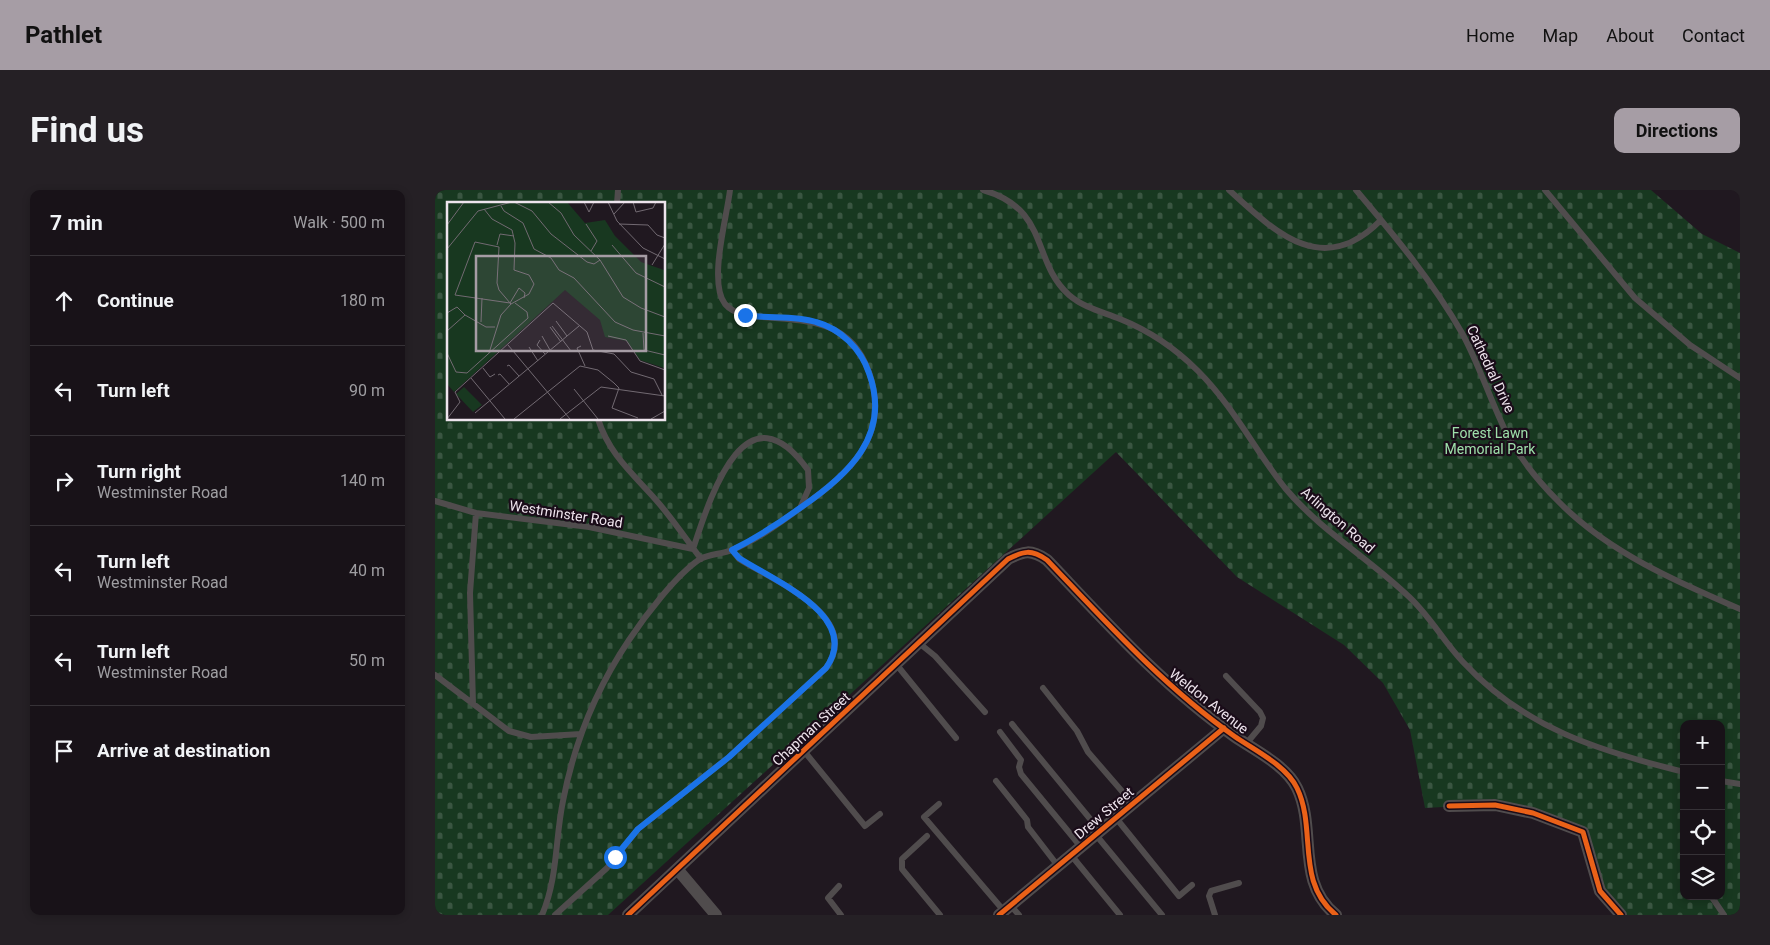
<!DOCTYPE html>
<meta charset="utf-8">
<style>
body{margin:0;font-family:Roboto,sans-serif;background:#252025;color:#f1f3f6}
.controls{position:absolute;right:15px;bottom:15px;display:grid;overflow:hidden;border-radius:10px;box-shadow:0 2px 8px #0003}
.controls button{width:45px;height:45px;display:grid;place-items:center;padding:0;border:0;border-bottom:1px solid #363237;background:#181218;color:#f1f3f6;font:25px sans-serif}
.stop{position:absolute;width:15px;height:15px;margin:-11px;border:4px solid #1a73e8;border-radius:50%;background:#fff}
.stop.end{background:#1a73e8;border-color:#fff;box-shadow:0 1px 5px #0008}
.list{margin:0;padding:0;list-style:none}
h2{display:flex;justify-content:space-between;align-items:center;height:65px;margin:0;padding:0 20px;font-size:21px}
h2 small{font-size:16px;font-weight:400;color:#9f9ea2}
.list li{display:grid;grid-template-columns:32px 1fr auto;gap:15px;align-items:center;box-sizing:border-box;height:90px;padding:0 20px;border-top:1px solid #363237}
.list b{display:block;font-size:19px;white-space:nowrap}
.list p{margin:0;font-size:16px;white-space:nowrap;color:#9f9ea2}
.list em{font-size:16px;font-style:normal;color:#9f9ea2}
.icon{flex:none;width:28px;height:28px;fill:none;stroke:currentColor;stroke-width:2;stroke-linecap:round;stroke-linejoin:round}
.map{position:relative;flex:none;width:1305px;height:725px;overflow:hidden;border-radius:10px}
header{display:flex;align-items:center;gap:30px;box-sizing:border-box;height:70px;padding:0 25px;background:#a69da5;color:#111}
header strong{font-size:24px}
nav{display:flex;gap:28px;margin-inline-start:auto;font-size:18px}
.intro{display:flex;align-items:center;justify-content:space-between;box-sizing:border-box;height:120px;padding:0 30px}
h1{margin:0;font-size:35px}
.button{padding:12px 22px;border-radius:10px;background:#a69da5;color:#111;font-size:18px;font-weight:700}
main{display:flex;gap:30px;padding:0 30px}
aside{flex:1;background:#181218;border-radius:10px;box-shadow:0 2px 8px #0003}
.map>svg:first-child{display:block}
.cemetery{fill:url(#cemetery-stones);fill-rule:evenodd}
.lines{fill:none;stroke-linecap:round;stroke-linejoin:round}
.service{stroke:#504c4d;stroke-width:6}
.minor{stroke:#504c4d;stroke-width:12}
.cycleway-casing{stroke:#1a0c19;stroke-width:8}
.cycleway{stroke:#ea6118;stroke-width:5}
.route{stroke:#1a73e8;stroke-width:6}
.labels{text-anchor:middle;stroke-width:4.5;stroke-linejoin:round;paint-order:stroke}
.street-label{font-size:14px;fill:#eee4ed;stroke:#1a0c19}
.park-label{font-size:14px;fill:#9ee0aa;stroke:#1a0c19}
.inset-road{fill:none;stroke:#726a72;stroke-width:1}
.view{fill:#a69da5;fill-opacity:0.15;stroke:#a69da5;stroke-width:2.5}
.inset-edge{fill:none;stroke:#eee4ed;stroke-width:2.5}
</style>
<header>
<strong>Pathlet</strong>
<nav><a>Home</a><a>Map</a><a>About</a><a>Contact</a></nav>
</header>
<div class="intro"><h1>Find us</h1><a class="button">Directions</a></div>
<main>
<aside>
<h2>7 min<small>Walk · 500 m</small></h2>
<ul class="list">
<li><svg class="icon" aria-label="ahead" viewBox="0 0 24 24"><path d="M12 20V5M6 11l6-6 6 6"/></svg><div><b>Continue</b></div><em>180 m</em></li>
<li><svg class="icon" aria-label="left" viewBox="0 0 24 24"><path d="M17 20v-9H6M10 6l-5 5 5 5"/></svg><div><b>Turn left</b></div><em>90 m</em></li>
<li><svg class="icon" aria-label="right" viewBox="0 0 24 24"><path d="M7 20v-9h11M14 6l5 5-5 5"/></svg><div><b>Turn right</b><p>Westminster Road</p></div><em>140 m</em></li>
<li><svg class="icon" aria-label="left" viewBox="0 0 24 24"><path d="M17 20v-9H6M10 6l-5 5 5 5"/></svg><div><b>Turn left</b><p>Westminster Road</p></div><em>40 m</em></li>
<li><svg class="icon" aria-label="left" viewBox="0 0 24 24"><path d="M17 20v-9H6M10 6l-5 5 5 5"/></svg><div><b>Turn left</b><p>Westminster Road</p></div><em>50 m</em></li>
<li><svg class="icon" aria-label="arrive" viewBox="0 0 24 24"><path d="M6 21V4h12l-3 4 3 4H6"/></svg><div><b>Arrive at destination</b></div></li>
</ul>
</aside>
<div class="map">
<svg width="1305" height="725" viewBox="0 0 1305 725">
<defs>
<pattern id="cemetery-stones" width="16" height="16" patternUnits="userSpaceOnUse" patternTransform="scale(1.25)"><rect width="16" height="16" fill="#183820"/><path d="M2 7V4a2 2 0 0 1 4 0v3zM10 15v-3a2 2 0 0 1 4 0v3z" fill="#3a5541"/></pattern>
</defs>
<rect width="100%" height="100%" fill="#201820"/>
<path class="cemetery" d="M0 0H1216L1267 44 1305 63V725H1191L1167 699 1161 666 1130 632 1044 615 990 618 975 540 948 493 909 455 802 387 681 262 173 725H0ZM14 14H229V229H14ZM1249 534H1286V706H1249Z"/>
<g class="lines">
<path class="service" d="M548 0C615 19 596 71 634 105 649 118 668 122 685 129 715 141 741 159 763 181 798 216 820 260 850 298 885 340 932 367 971 404 994 424 1008 451 1028 472 1089 538 1164 561 1249 582
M794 0C841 43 888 89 946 30
M921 0C959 45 998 92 1027 143 1045 176 1056 213 1073 246 1086 270 1105 293 1124 312 1173 362 1242 392 1305 419
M1110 0 1200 108 1255 155 1305 188
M182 14 183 0
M163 229C174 264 197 283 221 310 237 328 251 349 266 369
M0 311 41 323 154 337 258 359
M258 359C275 308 310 192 373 280L374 298 366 316
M484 453 500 466 550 522
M461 474 521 548
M0 485 74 541 96 547 146 544
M791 486 825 522 828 528 826 536 811 554
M608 498 642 541 653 562 698 614
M38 514 35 403 41 323
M577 534 656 630 661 645 727 725
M565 542 586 570 584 577 586 584 646 657
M369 561 430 636 445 624
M561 591 592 630 593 637 623 676
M1286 591 1305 594
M504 614 489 627 569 721
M681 628 744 706 757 695
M492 646 467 669V679L505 725
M636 665 685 725
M404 696 393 708 406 725
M1276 706 1289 725
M576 716 584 725
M107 725C123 688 120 649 128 611 139 554 161 499 194 450 210 426 241 385 265 369 274 364 287 364 297 360 318 352 339 337 357 324 402 292 454 256 437 192 419 122 366 133 310 125 302 123 295 120 290 114 273 92 292 27 295 0
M120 725 172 678 203 639 294 567 391 478C429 426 337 390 304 369L297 360
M780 725 774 706 776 701 804 693"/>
<path class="minor" d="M1014 616 1060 615 1098 623 1148 642 1165 701 1186 725
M243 680 281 725
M193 725 573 369C589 361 596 359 612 370 671 432 728 496 799 546 819 560 851 575 862 598 882 639 860 692 901 725
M564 725 789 538"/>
<g class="cycleway-casing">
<path id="cycleway" d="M1014 616 1060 615 1098 623 1148 642 1165 701 1186 725
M193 725 573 369C589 361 596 359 612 370 671 432 728 496 799 546 819 560 851 575 862 598 882 639 860 692 901 725
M564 725 789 538"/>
</g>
<use href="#cycleway" class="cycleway"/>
</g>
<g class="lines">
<path class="route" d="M180 667 203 639 294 567 391 478C428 426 337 390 304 368L297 360C321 348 343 334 365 318 412 286 457 246 434 183 426 159 406 139 381 132 359 125 333 129 310 125"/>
</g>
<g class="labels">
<g class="street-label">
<text transform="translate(1056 179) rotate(65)" y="5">Cathedral Drive</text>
<text transform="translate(131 324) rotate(9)" y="5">Westminster Road</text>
<text transform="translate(903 330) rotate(41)" y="5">Arlington Road</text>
<text transform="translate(774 511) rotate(38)" y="5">Weldon Avenue</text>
<text transform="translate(376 539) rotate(-43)" y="5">Chapman Street</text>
<text transform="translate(669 623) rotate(-40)" y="5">Drew Street</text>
</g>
<g class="park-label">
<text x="1055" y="248">Forest Lawn<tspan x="1055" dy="16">Memorial Park</tspan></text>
</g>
</g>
<g transform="translate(12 12)">
<rect width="218" height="218" fill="#201820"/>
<path d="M0 0H120L138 21 158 18 168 34 194 60 217 68V166L193 158 180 139 158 135 153 118 118 88 7 190 0 182Z" fill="#183820"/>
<path d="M17 185 35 203 26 210 9 192Z" fill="#183820"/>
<path class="inset-road" d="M67 0 85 9 104 32 140 60 147 62 153 58M101 0 114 11 127 33 153 58 176 95 194 106 218 115M137 0 142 10 147 0M161 0 170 19 196 46 218 57M186 0 189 10 206 6 209 0M54 4 57 9 76 21 87 47 104 56 112 68 127 76 168 120 186 128 218 134M37 7 45 17 65 28 68 41 67 68 82 73 87 82 82 92 64 102 54 113 42 151M167 12 178 0M139 22 150 39 144 49M172 22 201 23 210 33 218 36M0 23 17 0M50 43 53 32 67 34M165 43 189 71 218 85M0 47 31 9 65 0M205 63 218 42M64 102 63 101 58 95 52 88 50 81 52 45 28 40 8 93 63 101 72 86 78 91 77 96M0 111 10 105 18 113 0 129M18 113 39 125H48M109 119 120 134M34 120 35 96M105 124 124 149M103 125 114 140M196 131 197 148 218 153M95 134 103 148M161 134 179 138 193 159 218 168M93 138 90 143 98 152M61 143 123 217M134 144 130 146 138 164M82 145 91 159M0 151 9 170 20 171 81 116 80 110 68 101M60 164 62 163 72 174M36 166 43 175 48 172M51 173 53 172 62 182M24 176 58 217M127 187 151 217M28 211 132 124M0 217 13 200 8 190 106 101 140 130 146 148 167 152 184 170 207 177 215 193M67 217 133 164 151 168 167 181 172 186 165 206 191 216M113 217 154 185 218 194M204 217 218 209"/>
<path class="view" d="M29 54H199V149H29Z"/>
<rect width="218" height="218" class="inset-edge"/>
</g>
</svg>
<div class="controls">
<button>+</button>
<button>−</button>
<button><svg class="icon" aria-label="locate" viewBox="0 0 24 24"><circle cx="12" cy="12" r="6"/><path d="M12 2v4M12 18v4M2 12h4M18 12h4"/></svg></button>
<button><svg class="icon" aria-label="layers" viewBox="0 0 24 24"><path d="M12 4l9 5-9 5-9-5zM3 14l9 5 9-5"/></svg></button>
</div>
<div class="stop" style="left:180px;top:667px"></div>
<div class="stop end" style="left:310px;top:125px"></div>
</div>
</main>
